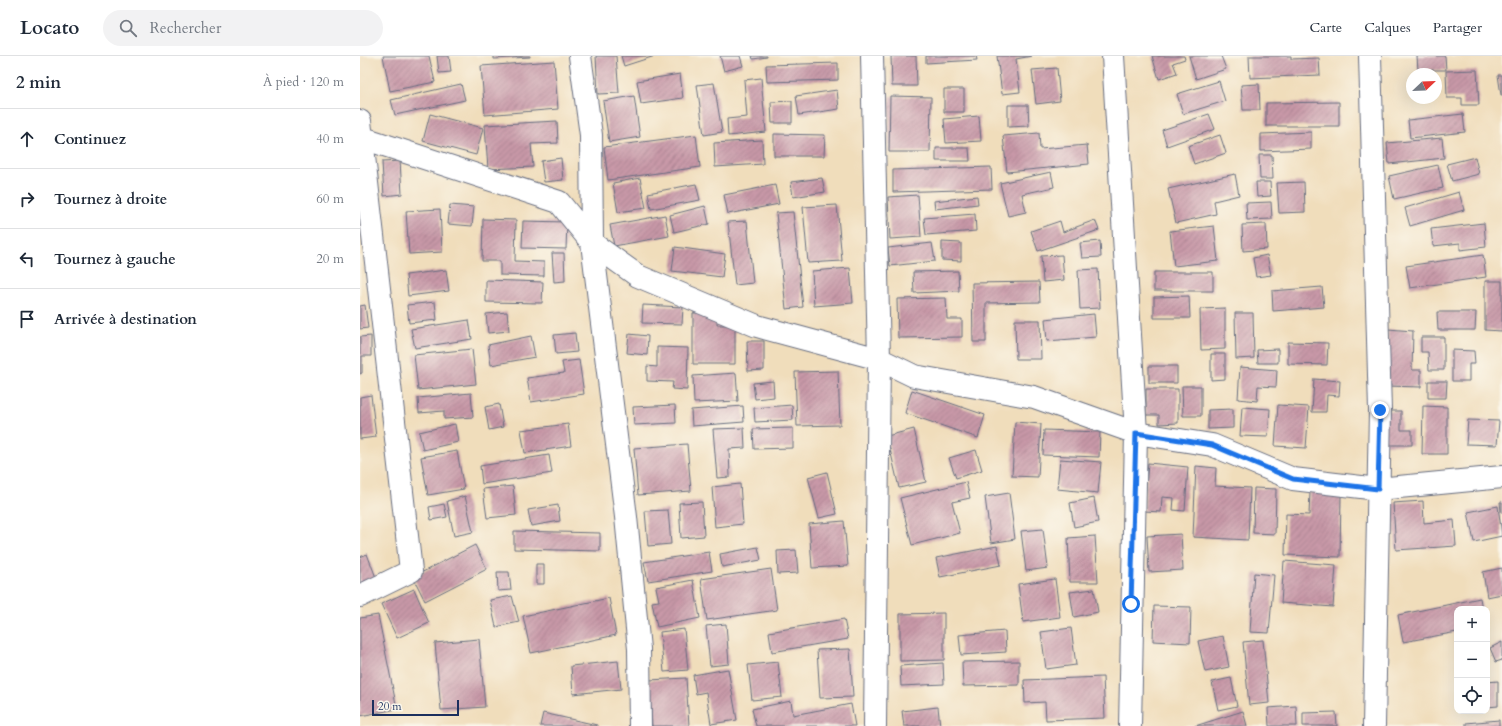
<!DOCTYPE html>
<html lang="fr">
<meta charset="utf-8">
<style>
body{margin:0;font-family:Cardo,serif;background:#f2f2f3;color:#1f2937}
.controls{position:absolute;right:12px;bottom:12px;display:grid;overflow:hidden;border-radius:8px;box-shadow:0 4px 16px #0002}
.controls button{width:36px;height:36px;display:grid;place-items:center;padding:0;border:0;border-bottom:1px solid #e0e1e3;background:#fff;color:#1f2937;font:20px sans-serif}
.compass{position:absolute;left:1046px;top:12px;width:36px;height:36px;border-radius:50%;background:#fff;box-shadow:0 4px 16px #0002;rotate:67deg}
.scale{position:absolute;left:12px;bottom:10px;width:87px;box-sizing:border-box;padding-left:4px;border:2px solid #1b2f5e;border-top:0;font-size:11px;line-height:14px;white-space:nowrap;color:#1b2f5e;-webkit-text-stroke:3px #fbf7ec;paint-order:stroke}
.stop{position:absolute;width:12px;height:12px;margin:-9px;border:3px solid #1a73e8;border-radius:50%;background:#fff}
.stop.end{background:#1a73e8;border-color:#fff;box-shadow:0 1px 4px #0008}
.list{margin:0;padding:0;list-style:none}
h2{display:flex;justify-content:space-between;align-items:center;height:52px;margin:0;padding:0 16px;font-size:17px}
h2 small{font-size:13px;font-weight:400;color:#747a83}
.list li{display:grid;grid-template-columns:26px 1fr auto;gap:12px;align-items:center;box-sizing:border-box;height:60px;padding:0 16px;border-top:1px solid #e0e1e3}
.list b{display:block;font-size:15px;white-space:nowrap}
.list em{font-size:13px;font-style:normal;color:#747a83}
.icon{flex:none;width:22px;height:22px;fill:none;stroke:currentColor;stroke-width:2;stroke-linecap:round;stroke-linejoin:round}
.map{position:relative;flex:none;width:1142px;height:670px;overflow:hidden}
header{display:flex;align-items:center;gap:24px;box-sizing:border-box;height:56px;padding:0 20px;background:#fff;border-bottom:1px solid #e0e1e3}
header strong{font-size:19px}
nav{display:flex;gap:22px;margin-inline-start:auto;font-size:14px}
.search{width:280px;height:36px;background:#f2f2f3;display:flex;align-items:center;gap:10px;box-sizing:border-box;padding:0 14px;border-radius:22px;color:#747a83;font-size:15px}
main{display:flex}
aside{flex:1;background:#fff}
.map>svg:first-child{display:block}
.building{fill:url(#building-hatch)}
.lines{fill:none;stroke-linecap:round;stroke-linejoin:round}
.minor-casing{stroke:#666c7f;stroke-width:24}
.minor{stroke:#fff;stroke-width:22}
.route{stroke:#1a73e8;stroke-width:5}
</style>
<header>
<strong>Locato</strong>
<div class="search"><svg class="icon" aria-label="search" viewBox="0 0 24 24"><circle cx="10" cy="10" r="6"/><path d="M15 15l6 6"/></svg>Rechercher</div>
<nav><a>Carte</a><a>Calques</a><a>Partager</a></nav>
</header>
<main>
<aside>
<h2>2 min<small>À pied · 120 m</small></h2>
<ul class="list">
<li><svg class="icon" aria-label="ahead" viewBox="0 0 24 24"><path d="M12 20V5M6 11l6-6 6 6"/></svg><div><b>Continuez</b></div><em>40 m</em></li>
<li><svg class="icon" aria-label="right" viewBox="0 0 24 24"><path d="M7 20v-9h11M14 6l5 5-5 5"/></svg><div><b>Tournez à droite</b></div><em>60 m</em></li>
<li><svg class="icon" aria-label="left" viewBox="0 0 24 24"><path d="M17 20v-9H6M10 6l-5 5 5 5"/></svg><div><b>Tournez à gauche</b></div><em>20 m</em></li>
<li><svg class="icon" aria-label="arrive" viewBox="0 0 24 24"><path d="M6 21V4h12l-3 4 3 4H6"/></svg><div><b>Arrivée à destination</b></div></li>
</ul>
</aside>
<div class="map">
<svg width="1142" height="670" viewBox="0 0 1142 670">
<defs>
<pattern id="building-hatch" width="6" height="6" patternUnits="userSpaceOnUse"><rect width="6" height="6" fill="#c898a7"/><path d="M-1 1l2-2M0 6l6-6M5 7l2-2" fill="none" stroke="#a27c8b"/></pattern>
</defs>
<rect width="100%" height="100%" fill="#fbf7ec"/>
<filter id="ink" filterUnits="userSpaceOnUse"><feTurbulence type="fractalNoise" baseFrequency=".025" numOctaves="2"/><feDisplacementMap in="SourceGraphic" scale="8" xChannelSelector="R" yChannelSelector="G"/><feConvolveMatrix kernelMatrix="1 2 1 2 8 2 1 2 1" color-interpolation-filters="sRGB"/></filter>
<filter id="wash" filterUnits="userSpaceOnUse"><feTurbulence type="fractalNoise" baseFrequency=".012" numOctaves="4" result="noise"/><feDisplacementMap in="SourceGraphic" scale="16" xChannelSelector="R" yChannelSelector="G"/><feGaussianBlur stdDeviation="0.9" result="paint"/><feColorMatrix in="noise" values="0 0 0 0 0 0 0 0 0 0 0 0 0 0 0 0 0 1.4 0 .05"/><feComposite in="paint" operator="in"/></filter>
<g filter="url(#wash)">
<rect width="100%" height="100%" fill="#f0ddbb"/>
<g id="blocks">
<path class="building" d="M23 0H69L75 26 30 35Z
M77 0H89L91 16 79 17Z
M134 0H170V1L134 3Z
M236 0H256L259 37 238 38Z
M261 0H295L264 10Z
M360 0H380L383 10 364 15Z
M392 0H407V1L393 3Z
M531 0H556L557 30H532Z
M566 0H616L617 4 566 7Z
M637 0H672L656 3 660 36 642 38Z
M792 0H824L825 3 813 7 817 17 799 23Z
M829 0H861L866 13 836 23Z
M889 0H931V3L959 2 960 19 890 22Z
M1057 0H1085L1086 14H1058Z
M194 5 198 53 125 59 121 10Z
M478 7V24L407 26 406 9Z
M697 12 700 45 676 48 672 14Z
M1117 14 1119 49H1102V42H1087L1086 15Z
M320 18 323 42 281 48 277 25Z
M1138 19H1142V39H1141Z
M401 22 406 76 368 80 367 63 387 61 384 24Z
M859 25 865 45 823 58 817 38Z
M354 27 362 76 344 79 337 29Z
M101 28 105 44 35 59 31 44Z
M899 28 900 54H883L881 29Z
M584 33H604V56H584Z
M477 34 479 53 439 59 436 40Z
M274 40 280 81 249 86 243 45Z
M530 40 571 41 570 96H529Z
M432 45V67H412L411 46Z
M979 46V70H906V47Z
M648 49H668L669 70 648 71Z
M70 58 123 72 116 99 63 85Z
M849 58 855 73 807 90 802 74Z
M1103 58 1105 76 1050 82 1048 64Z
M619 60 621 85 586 87 584 63Z
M197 65 198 87 171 88 173 111 128 113 125 69Z
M951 76V93L901 95V78Z
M679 77 680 93 727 89 729 108 647 116 643 80Z
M414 78 465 79 464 100H414Z
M336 79 340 111 248 124 244 91Z
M860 79 866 97 834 108 828 90Z
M1082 82 1084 102 1029 108 1027 87Z
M402 84 403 108 355 111 354 87Z
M576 92H609L610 105H576Z
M899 99H912L913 123H900Z
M1115 101 1119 118 1092 125 1087 108Z
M201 102 203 124 184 126 181 105Z
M40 105 42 138 24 140 22 106Z
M1078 109 1083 132 1034 143 1029 120Z
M631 111 632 133 533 136V114Z
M691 116 694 131 662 138 666 156 648 160 640 127Z
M875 118 879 139 854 145 856 158 816 167 808 133Z
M280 122 286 152 258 156 253 127Z
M462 122 465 136 433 141 431 126Z
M896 126H910L911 140 897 141Z
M944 126 945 156 919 157 917 127Z
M336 128 340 144 291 153 288 137Z
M415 129 419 148 368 158 364 139Z
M1099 136 1104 154 1050 170 1045 152Z
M558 139 561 181 530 183 528 141Z
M617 140 618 148 575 153 574 145Z
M911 146 912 163 887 164 886 147Z
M90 149 114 151 112 170 88 168Z
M477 149 482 205 448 207 443 151Z
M345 150 349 168 314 176 310 159Z
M80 153 82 196 49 198 46 155Z
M433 156 443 251 426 253 416 157Z
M615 158 616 175 566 179 564 162Z
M305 159 309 180 254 190 250 169Z
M123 163 156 164 155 205 184 206V220L140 219V205H122Z
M735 164 739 174 678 195 671 175 700 165 703 176Z
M163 165 207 166 206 193 162 192Z
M387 165 393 227 375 229 368 166Z
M1124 167 1126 191 1100 194V187L1073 190 1071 173Z
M906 168 907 193 883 195 882 169Z
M854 170 858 205 814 210 810 175Z
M740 185 741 201 722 202 720 187Z
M582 186 601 187V205L582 204Z
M572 187 575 205 530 210 528 192Z
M315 191 365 198 362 221 312 215Z
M192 197H204L205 225 194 226Z
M702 199 704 224 683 226 681 200Z
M907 199 911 219 896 221 893 202Z
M1123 199 1126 221 1050 232 1046 210Z
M490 212 493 247 454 250 452 215Z
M738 213 740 252 720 253 718 214Z
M86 214 89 235 48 240 46 219Z
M598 215 599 235 554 237 553 216Z
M794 216H853V235H794Z
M126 224 183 226 182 247 126 246Z
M1125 225H1142V275L1125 274Z
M679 226 680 246 626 247V286H613L612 227Z
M962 231 964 251 913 255 912 235Z
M829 240 830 262H794V241Z
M586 242 587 263H602V281L538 282 537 243Z
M75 246 77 264 49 267 47 249Z
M5 249 8 272 0 273V250Z
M283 249 323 251 322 268 282 267Z
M865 252V293L841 294 840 253Z
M147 256 149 275 128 277 126 258Z
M1077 256H1116L1115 274H1078Z
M333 257H357V269H375V308H333Z
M875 257H893L894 302 876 303Z
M734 258 736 281 687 285 685 263Z
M109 264 112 283 55 292 51 273Z
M655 264H680L681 303H656Z
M1028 273 1053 275 1052 314H1061V331L1027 330Z
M215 277 217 296 196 298 194 279Z
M269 278 288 280 287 299 267 297Z
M11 280V300H2V317L0 318V281Z
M171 280 175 301 131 309 128 289Z
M1061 281H1084V314H1069L1068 296H1061Z
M387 285H404V314L388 315Z
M928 286 968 287 967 309 928 308Z
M297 291 328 292 327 334 312 333 313 326 287 325V310L297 311Z
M112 293 116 328 58 334 54 299Z
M918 293V307H898L897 294Z
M1092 294 1114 295 1115 308H1109V325H1092Z
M851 298H865V323L851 324Z
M219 304 224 338 171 346 167 322 204 317 202 306Z
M789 310H817V327H789Z
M880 311 917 314 916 331 898 330 897 345 878 343Z
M478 315 480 369 437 370 435 316Z
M376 317 378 345 334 347 333 320Z
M954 323 980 325 979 340 967 339 966 356H952Z
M413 325 414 341 395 343 393 327Z
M1068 325H1087L1086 342H1068Z
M822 330H841V360H823Z
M786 333H818V367L799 368V359H786Z
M552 334 625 359 618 382 545 357Z
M111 337 113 361 84 363V355L59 357 58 342Z
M11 339 16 381 0 383V341Z
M139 348 143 371 129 374 125 351Z
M315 349 316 367 274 369 273 351Z
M432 349 433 364 395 366 394 352Z
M918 349 949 351 946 392 915 390Z
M383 350 384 366 332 370 331 354Z
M1063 350 1087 351V398H1062Z
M882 351 910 353 908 381 880 380Z
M873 353V372L848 373V354Z
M1024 355H1041V374H1052V389H1024Z
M1108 364 1139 365 1137 389 1106 388Z
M655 366 681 368 678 421 652 420Z
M95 368 98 386 63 394 59 376Z
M208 368 211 390 165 397 161 374Z
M384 372 385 392 369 393 370 421 357 422 353 373Z
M433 372V392L394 393 393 373Z
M554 373 566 426 539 432 527 380Z
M684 374 740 376 739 401 683 399Z
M327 388 331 435 278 439 274 392Z
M616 394 622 414 596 422 589 402Z
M97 395 104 433 68 439 61 401Z
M189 399 192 417 122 428 120 410Z
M700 403 741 406 738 437 697 433Z
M788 407 828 411 825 455 813 454 814 442 802 441 801 456 784 455Z
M836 410 856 412 855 430 890 432 888 484 833 481Z
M467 416 477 458 459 462 448 421Z
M606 426 610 442 592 446 600 477 552 489 540 442Z
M380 428 383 468 355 471 352 431Z
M153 430 156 459 127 462 123 433Z
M894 432 916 433 915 478 893 477Z
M950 436 981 437 980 501 925 499 926 458 949 459Z
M649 437 655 483 631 487 625 441Z
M105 440 113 476 94 480 87 445Z
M734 442 738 466 714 471 710 447Z
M1063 445 1064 467 1094 464 1096 490 1036 494 1033 447Z
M342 446 344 480 321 482 319 447Z
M1140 446H1142V456H1141Z
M84 448 87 461 71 464 69 451Z
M198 449 200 465 171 470 168 454Z
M1138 450 1142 480 1114 486 1108 456Z
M308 454 311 488 288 490 285 455Z
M484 465 488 510 452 512 449 468Z
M683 473 688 512 666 515 661 475Z
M154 475 240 477V495L154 493Z
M821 478 823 514 789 516 787 480Z
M735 480 738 526H710L708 482Z
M115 489 127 513 65 545 53 521Z
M637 490 641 509 580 521 576 502Z
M398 491 401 504 362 511 360 498Z
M436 494 438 517 418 518 417 495Z
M349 496 352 515 288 525 284 506Z
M7 498 17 524 0 531V501Z
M924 505 976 509 973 551 921 547Z
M176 508H184V528H176Z
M1142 512V538L1127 541 1123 516Z
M411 513 417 554 347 564 341 523Z
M137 516H149L151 534 138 535Z
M894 517 914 519 909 577 890 576Z
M695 523 700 561 663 566 658 528Z
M333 524 340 562 297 571 292 546 299 545 296 531Z
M54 533 69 567 37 582 21 548Z
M734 533 738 556 714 561 710 536Z
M152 540 159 566 136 571 130 544Z
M249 542 256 579 171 597 163 560Z
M1120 542 1122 553H1097V576L1043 586 1038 559Z
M794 550 831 551 830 587 793 585Z
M584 557V604L540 605V558Z
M18 559 37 653 0 660V562Z
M484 563 488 583 412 596 409 576Z
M366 568 369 608 350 610 346 570Z
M711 572 716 609 686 613 681 576Z
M324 573 328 614 304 616 300 576Z
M645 575 646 596 601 599 599 579Z
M863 580 869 611 845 616 838 585Z
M119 583 125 651 81 654 75 587Z
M903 584 909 647 889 649 883 586Z
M1142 586V604L1136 606 1130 592Z
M490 593 493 641 460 642 457 594Z
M258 605 261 633 213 638 211 610Z
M659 605V629L603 630 602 606Z
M418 606 422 641 392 644 388 609Z
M583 607 584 628 541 630 540 610Z
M368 613 377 664 351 668 346 636 336 638 333 619Z
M743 621 745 662 686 664 685 646 665 647 664 624Z
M326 622 329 670H292L289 624Z
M871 622 877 650 858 654 852 626Z
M1138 625V650L1127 651V626Z
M431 645 433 659 491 648 495 670H396L392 653Z
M936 650 937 670H909L908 652Z
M578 651 580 670H544L542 655Z
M883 655 887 670H835Z
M976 656 977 670H943V657Z
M183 657 237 669V670H180Z
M1139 664V670H1106V667Z"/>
</g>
</g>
<g filter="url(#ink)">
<use href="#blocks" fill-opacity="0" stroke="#666c7f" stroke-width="1"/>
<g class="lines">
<g class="minor-casing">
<path id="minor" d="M220 0 231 79 232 187 266 461 279 593 280 670
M512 0 519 303 515 670
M753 0 776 377 770 670
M1010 0 1020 354 1014 670
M0 65 51 515 0 540
M0 81 199 146 232 187 278 220 397 270 519 303 554 320 674 341 776 377 852 389 933 423 1018 433 1142 421"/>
</g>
<use href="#minor" class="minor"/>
</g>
</g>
<g class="lines" filter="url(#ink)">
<path class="route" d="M771 548 776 377 852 389 933 423 1018 433 1020 354"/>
</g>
</svg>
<div class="controls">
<button>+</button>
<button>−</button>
<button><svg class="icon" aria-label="locate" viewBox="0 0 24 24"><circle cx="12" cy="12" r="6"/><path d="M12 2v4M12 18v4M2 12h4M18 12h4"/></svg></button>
</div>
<svg class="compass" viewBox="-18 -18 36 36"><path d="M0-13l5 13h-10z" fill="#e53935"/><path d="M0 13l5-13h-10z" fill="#747a83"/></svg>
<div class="scale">20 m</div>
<div class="stop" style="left:771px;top:548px"></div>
<div class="stop end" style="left:1020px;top:354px"></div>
</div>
</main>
